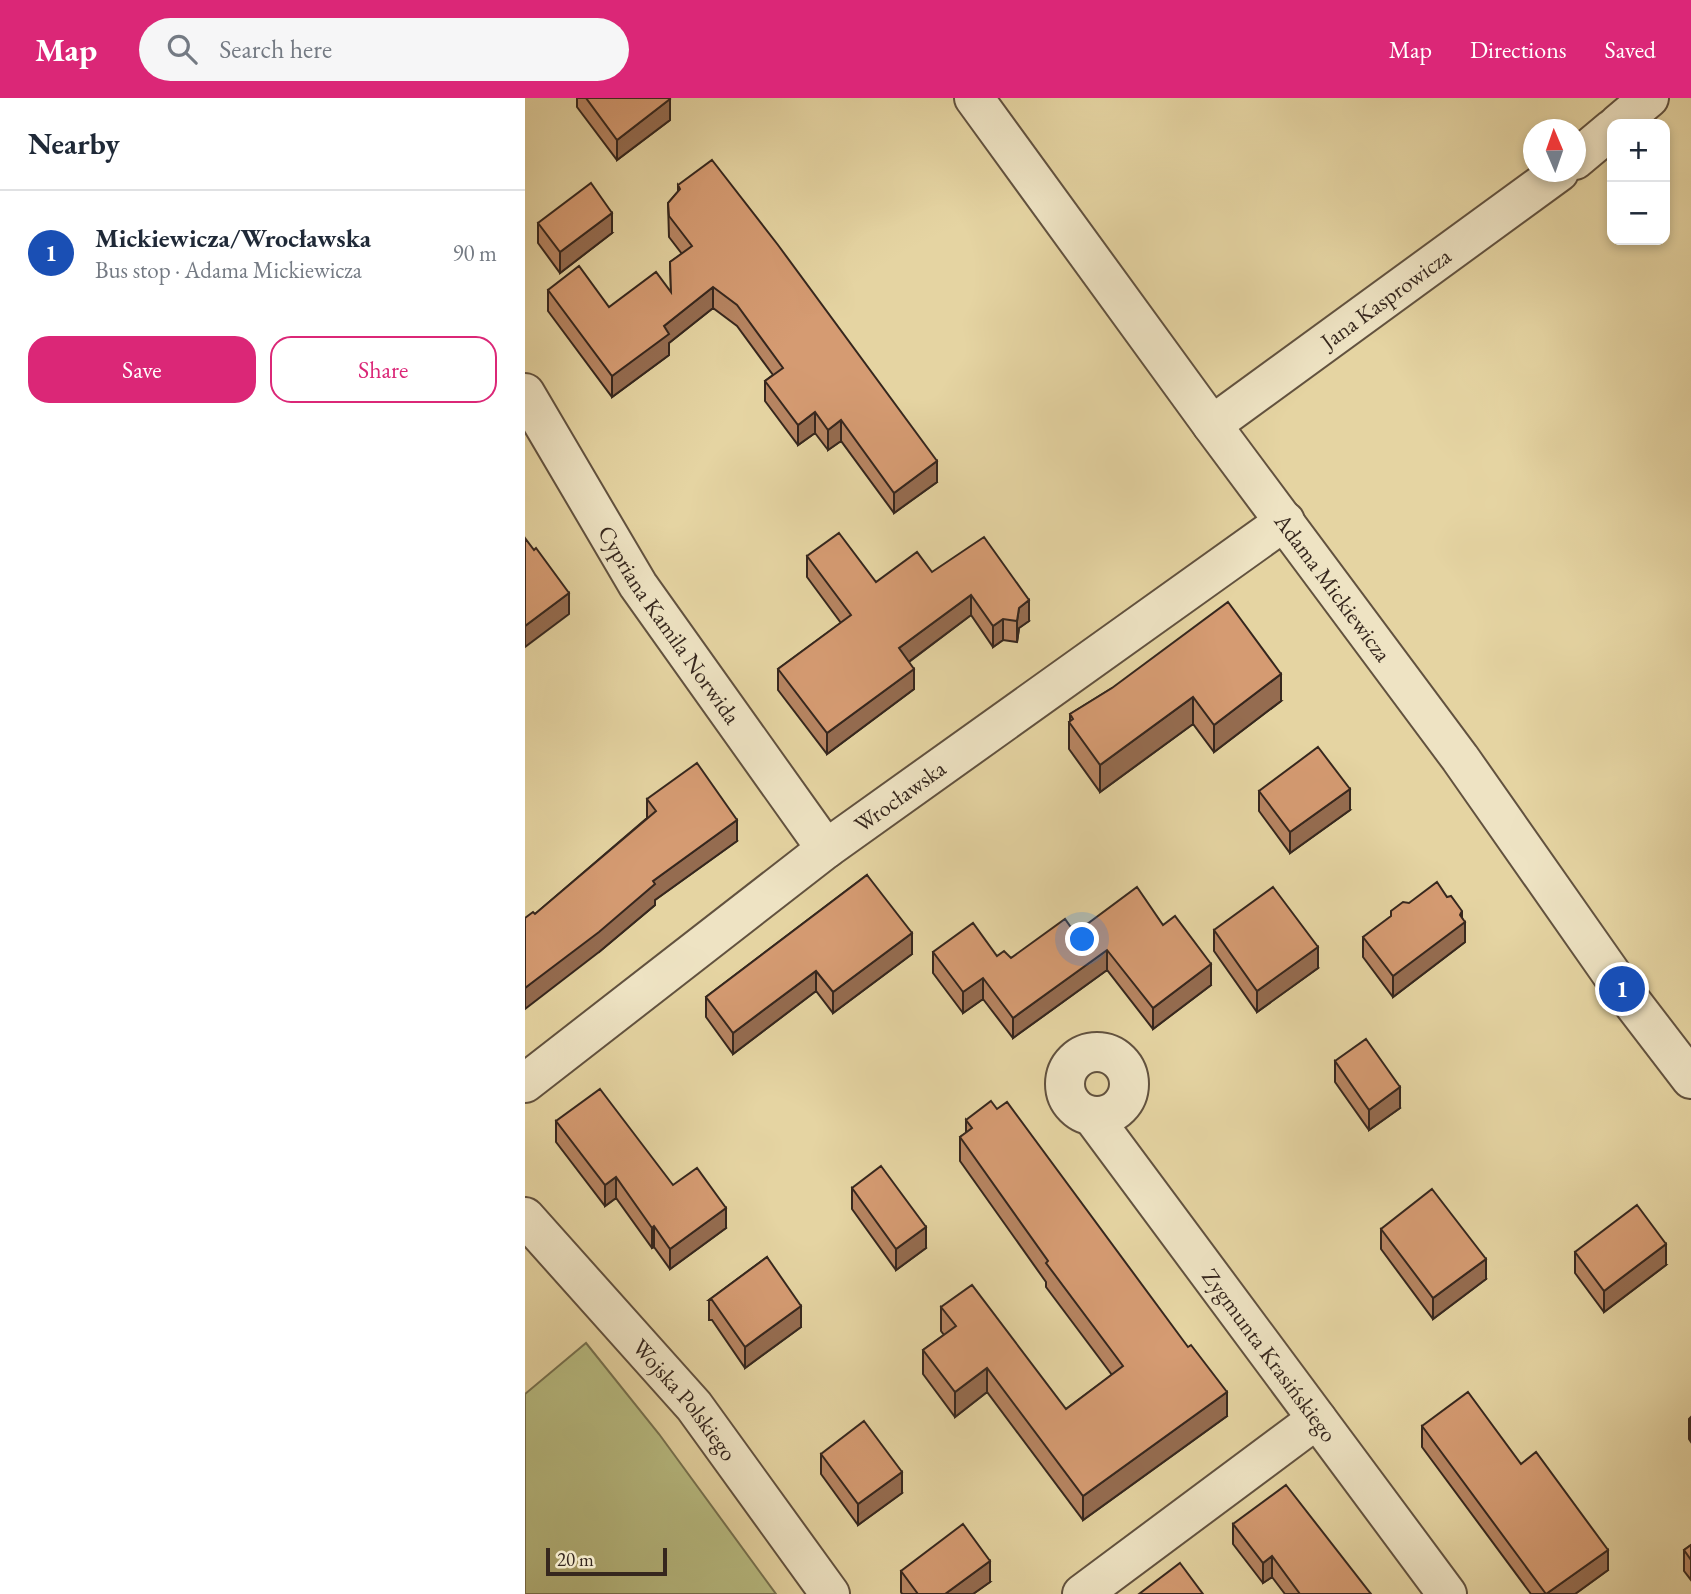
<!DOCTYPE html>
<meta charset="utf-8">
<style>
body{margin:0;font-family:"EB Garamond",serif;background:#f6f6f7;color:#1f2937}
.controls{position:absolute;right:21px;top:21px;display:grid;overflow:hidden;border-radius:14px;box-shadow:0 4px 10px #0003}
.controls button{width:63px;height:63px;display:grid;place-items:center;padding:0;border:0;border-bottom:2px solid #e0e1e3;background:#fff;color:#1f2937;font:35px sans-serif}
.compass{position:absolute;left:998px;top:21px;width:63px;height:63px;border-radius:50%;background:#fff;box-shadow:0 4px 10px #0003;rotate:358deg}
.scale{position:absolute;left:21px;bottom:18px;width:121px;box-sizing:border-box;padding-left:7px;border:4px solid #36271e;border-top:0;font-size:19px;line-height:24px;white-space:nowrap;color:#36271e;-webkit-text-stroke:5px #eee3c3;paint-order:stroke}
.you{position:absolute;left:558px;top:842px;width:24px;height:24px;margin:-18px;border:5px solid #fff;border-radius:50%;background:#1a73e8;box-shadow:0 0 0 10px #1a73e833}
.badge{display:grid;place-items:center;width:46px;height:46px;border-radius:50%;background:#db2777;color:#fff;font-size:23px;font-weight:700}
.pin{position:absolute;translate:-50% -50%;border:4px solid #fff;box-shadow:0 2px 7px #0006}
.list{margin:0;padding:0;list-style:none}
h2{display:flex;justify-content:space-between;align-items:center;height:91px;margin:0;padding:0 28px;font-size:30px}
h2 small{font-size:23px;font-weight:400;color:#747a83}
.list li{display:grid;grid-template-columns:46px 1fr auto;gap:21px;align-items:center;box-sizing:border-box;height:126px;padding:0 28px;border-top:2px solid #e0e1e3}
.list b{display:block;font-size:26px;white-space:nowrap}
.list p{margin:0;font-size:23px;white-space:nowrap;color:#747a83}
.list em{font-size:23px;font-style:normal;color:#747a83}
.actions{display:flex;gap:14px;padding:21px 28px}
.actions a{flex:1;padding:16px 0;border:2px solid #db2777;border-radius:21px;text-align:center;font-size:24px;color:#db2777}
.actions .main{background:#db2777;color:#fff}
.icon{flex:none;width:38px;height:38px;fill:none;stroke:currentColor;stroke-width:2;stroke-linecap:round;stroke-linejoin:round}
.map{position:relative;flex:none;width:1166px;height:1496px;overflow:hidden}
header{display:flex;align-items:center;gap:42px;box-sizing:border-box;height:98px;padding:0 35px;background:#db2777;color:#fff}
header strong{font-size:33px}
nav{display:flex;gap:38px;margin-inline-start:auto;font-size:24px}
.search{width:490px;height:63px;background:#f6f6f7;display:flex;align-items:center;gap:18px;box-sizing:border-box;padding:0 24px;border-radius:38px;color:#747a83;font-size:26px}
main{display:flex}
aside{flex:1;background:#fff}
.map>svg:first-child{display:block}
.green{fill:#b8bc82;stroke:#777250;stroke-width:2}
.lines{fill:none;stroke-linecap:round;stroke-linejoin:round}
.minor-casing{stroke:#62523f;stroke-width:42}
.tertiary-casing{stroke:#62523f;stroke-width:42}
.minor{stroke:#eee3c3;stroke-width:38}
.tertiary{stroke:#eee3c3;stroke-width:38}
.wall{fill:#b78562;stroke:#36271e;stroke-width:2}
.shaded-wall{fill:#956c50;stroke:#36271e;stroke-width:2}
.building{fill:#d59b72;stroke:#36271e;stroke-width:2}
.labels{text-anchor:middle;stroke-width:5;stroke-linejoin:round;paint-order:stroke}
.street-label{font-size:23px;fill:#36271e;stroke:#eee3c3}
</style>
<header>
<strong>Map</strong>
<div class="search"><svg class="icon" aria-label="search" viewBox="0 0 24 24"><circle cx="10" cy="10" r="6"/><path d="M15 15l6 6"/></svg>Search here</div>
<nav><a>Map</a><a>Directions</a><a>Saved</a></nav>
</header>
<main>
<aside>
<h2>Nearby<small></small></h2>
<ul class="list">
<li><span class="badge" style="background:#1a4fb4">1</span><div><b>Mickiewicza/Wrocławska</b><p>Bus stop · Adama Mickiewicza</p></div><em>90 m</em></li>
</ul>
<div class="actions"><a class="main">Save</a><a>Share</a></div>
</aside>
<div class="map">
<svg width="1166" height="1496" viewBox="0 0 1166 1496">
<rect width="100%" height="100%" fill="#e5d4a2"/>
<filter id="stains"><feTurbulence type="fractalNoise" baseFrequency=".00286" numOctaves="4"/><feColorMatrix values="0 0 0 0 .2 0 0 0 0 .09 0 0 0 0 .02 0 0 0 .5 -.17"/></filter>
<radialGradient id="worn" r=".72"><stop offset=".6" stop-color="#630" stop-opacity="0"/><stop offset="1" stop-color="#630" stop-opacity=".3"/></radialGradient>
<path class="green" d="M61 1245 134 1336 251 1496H0V1296Z"/>
<g class="lines">
<g class="minor-casing">
<g id="minor">
<path d="M1093 26 1124 0"/>
<path d="M1050 62 1087 31"/>
<path id="s1" d="M0 295 113 487 301 751"/>
<path id="s2" d="M687 327 1034 74"/>
<circle cx="572" cy="986" r="32"/>
<path id="s3" d="M0 985 301 751 760 423"/>
<path id="s4" d="M567 1018 922 1496"/>
<path id="s5" d="M0 1119 169 1308 305 1496"/>
<path d="M557 1496 792 1321"/>
</g>
</g>
<g class="tertiary-casing">
<g id="tertiary">
<path id="s6" d="M449 0 687 327 935 660 1097 891 1166 981"/>
</g>
</g>
<use href="#minor" class="minor"/>
<use href="#tertiary" class="tertiary"/>
</g>
<path class="wall" d="M52 0H144L145 22 92 62 52 9Z
M153 87 412 384 369 415 316 343 303 352 290 335 273 347 240 303V283L248 277 212 228 188 210 144 245V257L87 299 23 213V192L84 209 146 193 145 164 157 156 144 139 143 105 153 94Z
M13 125 87 135 35 175 13 145Z
M282 458 351 484 407 474 504 523 494 530 492 544 478 542 468 549 446 517 384 564 389 591 302 656 253 592V571L316 525 282 479Z
M587 590 756 603 689 654 668 626 575 694 544 651V624L545 623V616Z
M734 693 825 712 765 755 734 713Z
M122 701 212 743 130 802V807L74 854 10 816 122 720Z
M342 777 387 856 308 915 291 893 208 956 181 919V899Z
M937 819 940 844 868 899 838 859V839Z
M638 827 686 887 628 931 582 872 488 940 458 901 438 915 408 875V854L472 858 486 860 550 835Z
M689 832 793 870 732 914 689 853Z
M810 963 875 1010 844 1032 810 984Z
M441 1022 702 1318 558 1422 462 1294 430 1319 398 1276V1252L419 1237 416 1233V1209L541 1311 587 1277 521 1189V1184L435 1063V1039L441 1035Z
M31 1023 148 1087 201 1130 145 1171 129 1149 127 1150 91 1100 80 1108 31 1044Z
M327 1090 401 1150 371 1172 327 1111Z
M856 1131 961 1181 908 1221 856 1151Z
M1050 1154 1141 1167 1079 1214 1050 1175Z
M242 1159 276 1229 220 1270 187 1222H184V1202Z
M1166 1319V1344L1164 1341V1321Z
M897 1328 996 1366 1083 1472 1050 1496H1006L897 1349Z
M296 1356 377 1395 333 1427 296 1376Z
M708 1426 846 1496H760L747 1479 738 1485 708 1446Z
M1166 1447V1482L1159 1473V1452Z
M376 1473 465 1484 448 1496H377L376 1494Z"/>
<path class="shaded-wall" d="M145 1V22L92 62V42Z
M87 115V135L35 175V154Z
M188 189V210L144 245V257L87 299V278L139 228Z
M290 314V335L273 347V327Z
M316 322V343L303 352V332Z
M412 363V384L369 415V395Z
M44 495V516L0 549V528Z
M446 497V517L374 571V550Z
M504 502V523L494 530 492 544V523L494 510Z
M478 521V542L468 549V528Z
M389 571V591L302 656V635Z
M756 576V603L689 654V627Z
M668 599V626L575 694V667Z
M825 691V712L765 755V734Z
M212 722V743L130 802V807L74 854 0 911V890L128 783Z
M937 813V826L940 824V844L868 899V878L935 817Z
M387 835V856L308 915V894Z
M793 849V870L732 914V893Z
M582 852V872L488 940V920Z
M686 866V887L628 931V910Z
M291 873V893L208 956V935Z
M458 880V901L438 915V894Z
M875 989V1010L844 1032V1012Z
M91 1079V1100L80 1108V1087Z
M201 1110V1130L145 1171V1151Z
M129 1128V1149L127 1150V1130Z
M401 1129V1150L371 1172V1151Z
M1141 1146V1167L1079 1214V1193Z
M961 1161V1181L908 1221V1200Z
M276 1208V1229L220 1270V1249Z
M462 1270V1294L430 1319V1294Z
M702 1294V1318L558 1422V1398Z
M377 1374V1395L333 1427V1406Z
M1083 1452V1472L1050 1496H1021Z
M747 1458V1479L738 1485V1465Z
M465 1463V1484L448 1496H420Z"/>
<path class="building" d="M61 0H144L145 1 92 42Z
M187 62 253 147 412 363 369 395 316 322 303 332 290 314 273 327 240 283 258 270 212 207 188 189 139 228 144 236 87 278 23 192 54 168 84 209 131 174 146 194 145 164 167 148 144 118 143 105 155 91 153 87Z
M66 85 87 115 35 154 13 125Z
M314 435 351 484 392 454 407 474 459 439 504 502 494 510 492 523 478 521 468 528 446 497 374 550 389 571 302 635 253 571 326 517 282 458Z
M0 440 9 452 11 450 44 495 0 528Z
M703 504 756 576 689 627 668 599 575 667 544 624 548 621 545 616 587 590Z
M793 649 825 691 765 734 734 693Z
M172 665 212 722 128 783 130 786 74 834 0 890V820L8 814 10 816 131 713 122 701Z
M342 777 387 835 308 894 291 873 208 935 181 899Z
M912 784 922 799 926 798 937 813 935 817 940 824 868 878 838 839 866 818V813L878 804 884 805Z
M612 789 638 827 650 818 686 866 628 910 582 852 488 920 458 880 438 894 408 854 448 825 472 858 479 853 486 860 540 821 550 835Z
M748 789 793 849 732 893 689 832Z
M841 941 875 989 844 1012 810 963Z
M75 991 148 1087 172 1070 201 1110 145 1151 129 1128 127 1130 91 1079 80 1087 31 1023Z
M466 1003 472 1011 482 1004 663 1249 666 1247 702 1294 558 1398 462 1270 430 1294 398 1252 431 1228 416 1209 447 1187 541 1311 598 1268 521 1165 523 1163 435 1039 447 1030 441 1022Z
M356 1068 401 1129 371 1151 327 1090Z
M907 1091 961 1161 908 1200 856 1131Z
M1112 1107 1141 1146 1079 1193 1050 1154Z
M242 1159 276 1208 220 1249 187 1202H184Z
M943 1294 996 1366 1011 1354 1083 1452 1021 1496 897 1328Z
M339 1323 377 1374 333 1406 296 1356Z
M761 1387 846 1496H775L747 1458 738 1465 708 1426Z
M438 1426 465 1463 420 1496H393L376 1473Z
M1166 1447V1462L1159 1452Z
M655 1465 678 1496H614Z"/>
<g class="labels">
<g class="street-label">
<text dy="8" stroke="none"><textPath href="#s2" startOffset="215">Jana Kasprowicza</textPath></text>
<text dy="8" stroke="none"><textPath href="#s6" startOffset="607">Adama Mickiewicza</textPath></text>
<text dy="8" stroke="none"><textPath href="#s1" startOffset="273">Cypriana Kamila Norwida</textPath></text>
<text dy="8" stroke="none"><textPath href="#s3" startOffset="472">Wrocławska</textPath></text>
<text dy="8" stroke="none"><textPath href="#s4" startOffset="298">Zygmunta Krasińskiego</textPath></text>
<text dy="8" stroke="none"><textPath href="#s5" startOffset="243">Wojska Polskiego</textPath></text>
</g>
</g>
<rect width="100%" height="100%" filter="url(#stains)"/>
<rect width="100%" height="100%" fill="url(#worn)"/>
</svg>
<div class="controls">
<button>+</button>
<button>−</button>
</div>
<svg class="compass" viewBox="-18 -18 36 36"><path d="M0-13l5 13h-10z" fill="#e53935"/><path d="M0 13l5-13h-10z" fill="#747a83"/></svg>
<div class="scale">20 m</div>
<div class="you"></div>
<div class="pin badge" style="left:1097px;top:891px;background:#1a4fb4">1</div>
</div>
</main>
